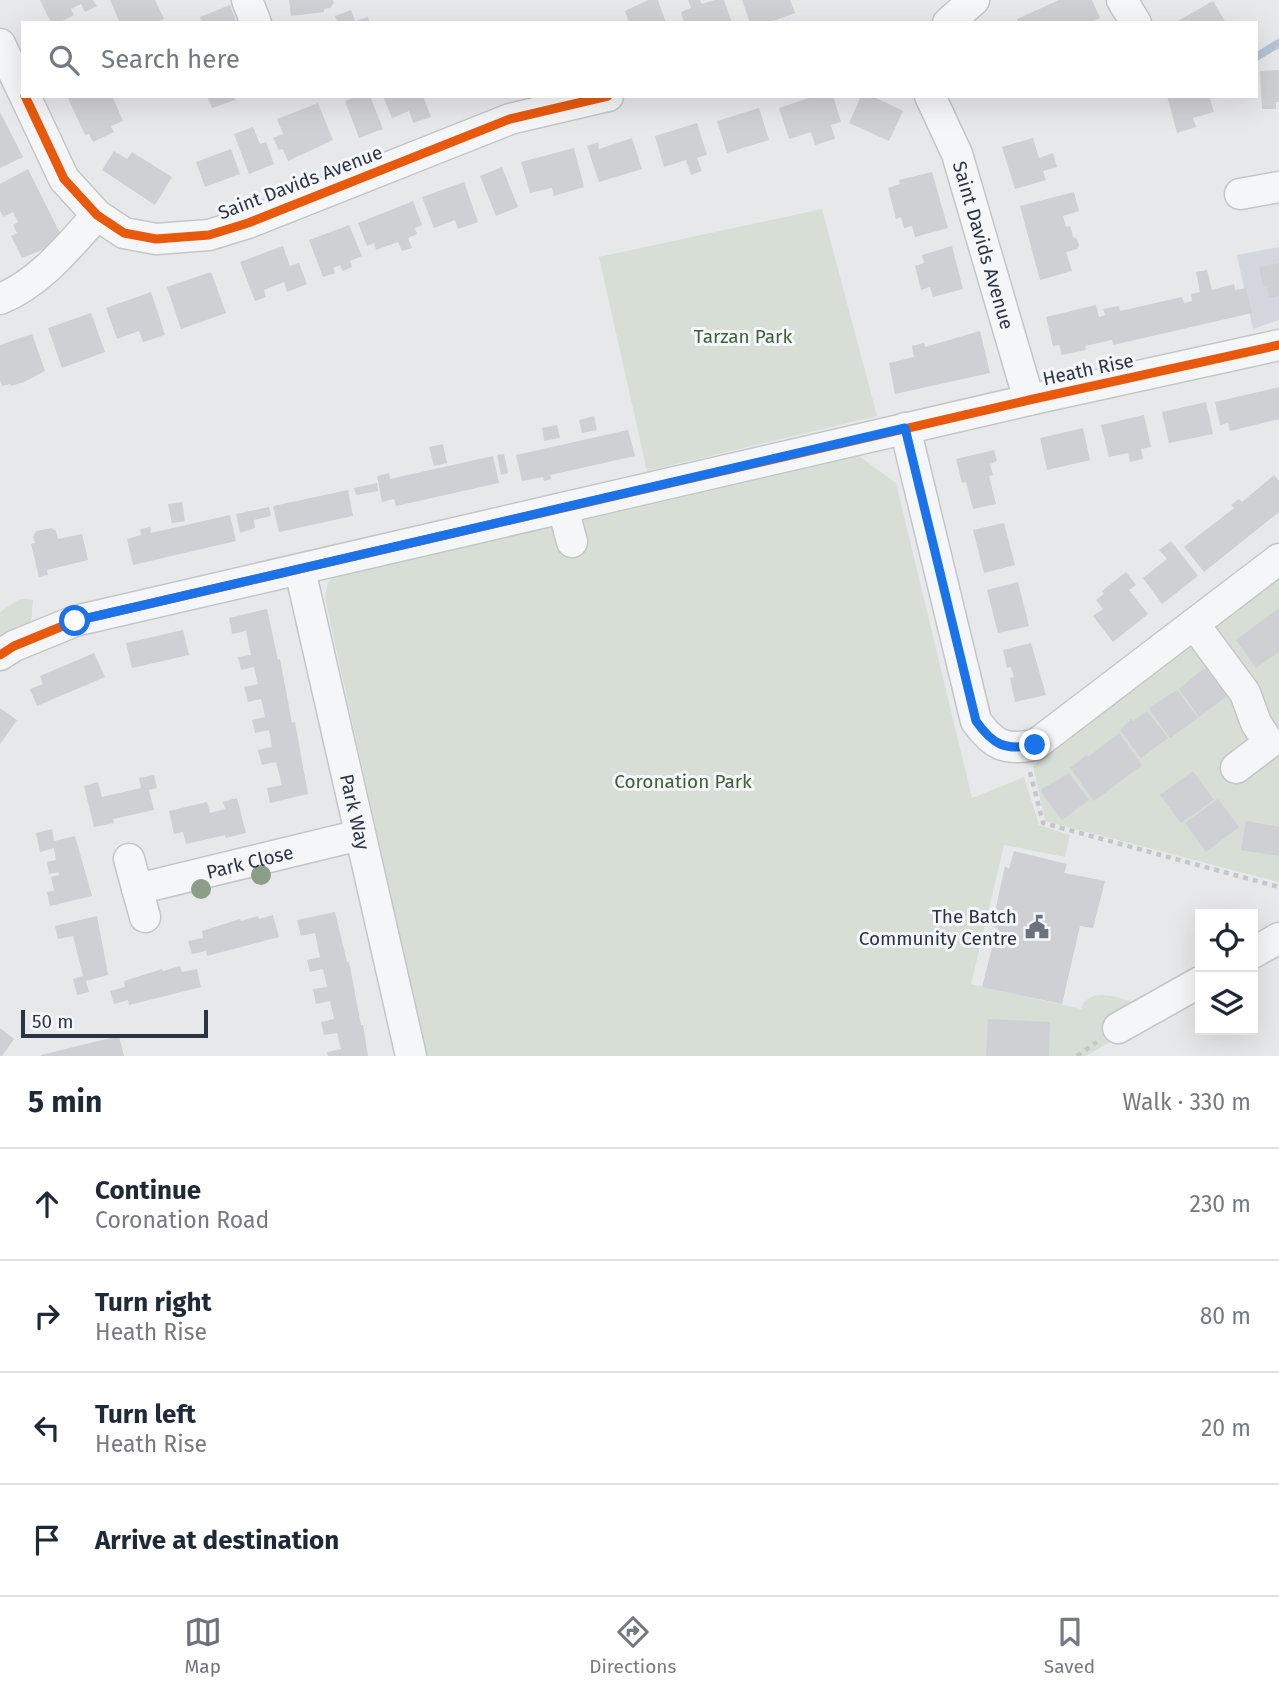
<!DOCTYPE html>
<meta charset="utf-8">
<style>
body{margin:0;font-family:"Fira Sans",sans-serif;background:#f2f2f3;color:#1f2937}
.controls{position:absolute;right:21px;bottom:21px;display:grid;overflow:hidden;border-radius:0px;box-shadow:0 7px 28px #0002}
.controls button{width:63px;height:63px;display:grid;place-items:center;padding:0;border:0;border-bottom:2px solid #e0e1e3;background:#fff;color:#1f2937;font:35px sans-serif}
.scale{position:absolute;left:21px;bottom:18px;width:187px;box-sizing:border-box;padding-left:7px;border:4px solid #2b3445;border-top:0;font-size:19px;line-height:24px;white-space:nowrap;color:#2b3445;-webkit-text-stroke:5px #f4f6f9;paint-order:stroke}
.stop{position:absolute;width:21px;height:21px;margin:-16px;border:5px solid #1a73e8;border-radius:50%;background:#fff}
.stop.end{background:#1a73e8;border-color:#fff;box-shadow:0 2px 7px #0008}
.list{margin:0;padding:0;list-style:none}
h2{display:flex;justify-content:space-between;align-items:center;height:91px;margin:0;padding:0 28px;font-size:30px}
h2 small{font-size:23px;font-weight:400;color:#747a83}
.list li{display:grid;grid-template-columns:46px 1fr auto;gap:21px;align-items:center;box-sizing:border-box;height:112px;padding:0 28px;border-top:2px solid #e0e1e3}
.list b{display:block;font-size:26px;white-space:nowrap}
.list p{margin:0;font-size:23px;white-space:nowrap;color:#747a83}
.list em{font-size:23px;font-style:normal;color:#747a83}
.icon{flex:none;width:38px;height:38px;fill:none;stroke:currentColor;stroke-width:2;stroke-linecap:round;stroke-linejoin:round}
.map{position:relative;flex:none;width:1279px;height:1056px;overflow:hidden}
.search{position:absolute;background:#fff;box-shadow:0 7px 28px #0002;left:21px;right:21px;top:21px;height:77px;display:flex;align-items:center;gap:18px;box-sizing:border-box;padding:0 24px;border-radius:0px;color:#747a83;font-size:26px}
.sheet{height:539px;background:#fff}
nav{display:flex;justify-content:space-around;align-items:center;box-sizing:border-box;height:98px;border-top:2px solid #e0e1e3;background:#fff;font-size:19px;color:#747a83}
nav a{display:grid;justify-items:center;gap:4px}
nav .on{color:#6c737f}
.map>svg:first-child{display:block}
.built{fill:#d4d7dd}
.green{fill:#d6ded6}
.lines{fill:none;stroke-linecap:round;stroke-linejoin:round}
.stream{stroke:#b4c4d5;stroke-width:8}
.building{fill:#ced0d3}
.minor-casing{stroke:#c4c6c8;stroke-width:33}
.path{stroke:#c5c6ca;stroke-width:4.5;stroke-dasharray:5 5;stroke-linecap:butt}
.minor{stroke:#f5f6f7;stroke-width:30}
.cycleway-casing{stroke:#f4f6f9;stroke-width:13}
.cycleway{stroke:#e8590c;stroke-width:9}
.tree{fill:#8a9e88}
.route{stroke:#1a73e8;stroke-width:9}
.labels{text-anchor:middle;stroke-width:6;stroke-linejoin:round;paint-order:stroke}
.street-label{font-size:19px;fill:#2b3445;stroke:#f4f6f9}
.park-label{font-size:19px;fill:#3f6138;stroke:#f4f6f9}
.poi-label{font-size:19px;fill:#2b3445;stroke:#f4f6f9;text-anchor:end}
</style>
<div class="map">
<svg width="1279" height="1056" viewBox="0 0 1279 1056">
<rect width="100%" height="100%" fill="#e6e8ea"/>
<path class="built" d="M1279 247V320L1253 329 1237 255Z"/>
<path class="green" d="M822 209 877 416 647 471 599 257Z
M859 456 896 483 972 798 1024 777 1039 825 1070 835 1065 857 1004 845 971 984 1081 1009C1090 984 1120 999 1141 1004L1120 1036 1086 1056H426L325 598 328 582 342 572 599 517Z
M1279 577V882L1045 821 1033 766Z
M25 599 33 600 31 623 0 643V612L18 600Z"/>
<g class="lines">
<path class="stream" d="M1256 57 1279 43"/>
</g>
<path class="building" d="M40 0H93L97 6 85 12 81 4 71 9 74 15 59 23H51Z
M110 0H155L164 19 154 23H120Z
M289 0H333L334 3 330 8 324 9V12L291 16Z
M648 0H658L666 23H629L625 11Z
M688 0H700L702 4 715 0H724L732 23H684L681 12 691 8Z
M742 0H790L795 13 768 23H750Z
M1059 0H1092L1100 18 1088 23H1018L1017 19Z
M1213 1 1226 23H1174Z
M230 5 237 23H202L200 17Z
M351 10 355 21 368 17 370 23H332L337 21 335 16Z
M1279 70V102H1276V109H1262L1260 71Z
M67 96H112L123 121 111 126 114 132 93 142 89 134 85 135Z
M207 96H234L235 100 212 108Z
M357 96H370L383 129 359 138 345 101Z
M383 96H423L431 117 413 123 409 111 392 118Z
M815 96H833L841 122 831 125 835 139 815 145 811 132 789 139 779 108Z
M861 96H872L903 111 889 141 849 123Z
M1167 96H1209L1214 112 1193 118 1196 127 1177 133Z
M318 103 333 140 288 161 283 149 279 150 273 138 283 134 277 119Z
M759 108 769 140 727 153 717 121Z
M0 112 23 157 0 168Z
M697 123 707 155 697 158 702 171 691 175 686 160 664 167 655 136Z
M253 127 260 144 266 142 274 164 249 174 234 134Z
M632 138 642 169 599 182 587 146 598 142 599 149Z
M1033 138 1039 158 1053 153 1057 167 1043 171 1046 180 1015 189 1002 147Z
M574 148 584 187 554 196 552 188 530 193 521 162Z
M231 149 240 174 205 187 196 162Z
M114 151 127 159 132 152 172 177 155 205 102 170Z
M502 167 518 207 496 216 480 176Z
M28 169 62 237 51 243 52 246 22 258 11 236 17 233 13 225 18 222 13 212 3 217 0 210V184Z
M932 172 948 228 915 237 912 226 904 228 901 217 896 219 888 188 900 184 899 180Z
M464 182 478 222 458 229 455 220 434 228 422 197Z
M1074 192 1079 211 1063 216 1066 227 1070 226 1073 237 1077 239 1079 245 1077 249 1066 252 1072 271 1040 280 1020 206Z
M413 201 422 225 415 228 417 234 408 238 412 248 402 251 398 242 376 250 374 243 367 246 358 223Z
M349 225 362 256 350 261 352 267 343 271 340 265 333 268 335 273 323 277 309 240Z
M283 246 290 266 299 263 307 284 287 292 284 282 264 290 266 297 255 301 240 262Z
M952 246 963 289 933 297 930 287 921 290 915 266 924 263 922 255Z
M1279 263V296L1269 298 1267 286 1263 287 1259 267Z
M1207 270 1212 290 1234 284 1235 290 1246 288 1252 313 1113 345 1112 340 1085 346 1086 350 1062 355 1059 345 1053 346 1046 317 1096 305 1099 317 1105 315 1103 309 1119 306 1120 311 1182 297 1184 303 1192 301 1191 294 1200 292 1196 272Z
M211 272 226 313 181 329 167 287Z
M151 292 165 335 143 342 139 331 117 339 106 308Z
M91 313 105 352 62 368 48 328Z
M980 331 990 373 895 394 889 363 914 357 912 346 924 343 925 347Z
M32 334 45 371 24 382 11 386 10 384 2 386 0 380V345Z
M1279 387V419L1230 431 1228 423 1220 425 1215 402Z
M1206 402 1213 434 1169 443 1162 412Z
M1144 415 1151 447 1141 449 1143 459 1130 462 1128 453 1109 457 1101 425Z
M594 416 597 430 582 433 579 420Z
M557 425 560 438 544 441 542 428Z
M1083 428 1090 460 1047 470 1040 438Z
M628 430 635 456 550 475 551 479 544 481 543 477 522 481 516 455Z
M443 444 447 463 434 466 429 447Z
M994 450 997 461 990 464 993 475 989 476 996 504 973 509 966 482 962 483 956 459Z
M504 454 508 473 501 475 497 455Z
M493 456 499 483 396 506 394 499 382 502 377 476 389 473 390 479Z
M1274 475 1279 481V512L1204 572 1184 547 1234 508 1231 505 1239 499 1242 502Z
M377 483 378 491 356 495 354 488Z
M348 490 353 516 279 532 273 506Z
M182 502 185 521 172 523 168 504Z
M269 507 271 516 254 520 255 528 240 533 236 514Z
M230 515 236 541 133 565 127 539 141 535 140 529 150 527 151 533Z
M1004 523 1015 565 984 573 973 530Z
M52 528 56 531 58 539 82 534 88 560 47 570 48 575 39 577 31 544 35 543 33 537 36 531Z
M1171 541 1198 576 1162 604 1143 578 1167 559 1159 550Z
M1126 572 1136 585 1129 590 1148 614 1113 642 1093 616 1103 609 1096 600 1104 594 1102 591Z
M1018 582 1029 626 998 633 987 590Z
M1279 608V652L1256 668 1236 640Z
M267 609 278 660 280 659 292 723 295 722 308 794 270 803 267 788 282 785 276 762 262 765 258 750 272 747 269 730 255 733 252 720 265 717 261 699 248 702 244 687 258 684 254 667 241 670 238 657 251 655 246 631 232 634 229 618Z
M183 630 189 655 132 668 126 643Z
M1031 643 1046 695 1015 702 1010 678 1014 677 1011 667 1007 668 1003 650Z
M94 653 105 677 37 706 30 689 43 684 40 676Z
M1203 669H1206L1227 696 1199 717 1179 689Z
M1177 690 1198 718 1170 738 1150 710V707Z
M0 708 17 720 0 744Z
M1147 711 1168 738 1141 758 1120 730 1131 719 1133 721Z
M1119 733 1142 765 1094 801 1070 768 1087 755 1088 757Z
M1193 771 1214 800 1181 823 1160 795Z
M1069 773 1089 800 1062 820 1041 792 1042 789Z
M154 775 157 788 149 790 154 810 113 819 114 823 94 827 84 786 98 782 102 797 141 788 139 778Z
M237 798 246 833 226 838 225 835 186 844 183 832 174 834 169 811 207 802 210 813 225 809 223 802Z
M1218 799 1239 827 1206 852 1185 823Z
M1246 821 1279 827V856L1241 850Z
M52 829 54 841 75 836 92 896 50 906 47 892 54 891 51 877 59 875 58 872 49 874 47 862 56 860 54 848 40 852 36 833Z
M1014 851 1067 864 1064 873 1105 881 1093 928 1080 926 1062 1004 982 987 997 928 992 926 1005 866 1009 869Z
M335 912 347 962H349L361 1025H363L368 1056H328L327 1052 341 1049 337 1033 324 1035 321 1022 334 1019 330 1001 316 1004 313 989 327 987 323 969 310 972 307 960 320 957 315 933 301 936 297 920Z
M273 915 279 937 207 956 206 951 192 954 188 941 203 938 202 931 240 919 241 921 258 916 259 919Z
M97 916 108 975 86 981 89 992 77 995 73 979 83 976 73 936 58 939 55 926Z
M180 966 182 972 197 969 201 987 129 1005 128 1000 114 1004 110 991 125 987 124 981 162 969 163 971Z
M988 1019 1050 1022 1049 1056H986Z
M0 1028 14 1039 2 1056H0Z
M119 1036 124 1056H41V1055Z"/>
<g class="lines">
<g class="minor-casing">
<g id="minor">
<path d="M247 0 256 23"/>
<path d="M1122 0 1136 23"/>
<path d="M948 23 974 0"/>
<path d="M0 44 23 92"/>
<path d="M25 96 64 179 97 215 124 233 156 239 209 235 248 223 510 119 608 96"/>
<path id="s1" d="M930 96 957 154 1029 400"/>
<path d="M1240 194 1279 187"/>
<path d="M0 299C40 283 69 246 97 215"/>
<path d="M905 428 976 721C993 745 1005 751 1035 745L1279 559"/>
<path d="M563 508 572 542"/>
<path id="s2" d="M300 570 411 1056"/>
<path d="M1194 624 1245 693 1256 723 1269 743 1236 768"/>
<path d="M0 655 14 646 75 621 1029 400 1279 345"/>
<path d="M129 859 145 917"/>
<path id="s3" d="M137 889 360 835"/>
<path d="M1253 953 1279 938"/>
<path d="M1118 1028 1200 982"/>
</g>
</g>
<path class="path" d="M1276 47H1279
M1030 772 1043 823 1279 887
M1077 1056 1097 1042"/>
<use href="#minor" class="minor"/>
<g class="cycleway-casing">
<path id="cycleway" d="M25 96 64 179 97 215 124 233 156 239 209 235 248 223 510 119 608 96
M0 655 14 646 75 621 1029 400 1279 345"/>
</g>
<use href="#cycleway" class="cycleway"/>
</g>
<g class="tree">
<circle cx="261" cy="875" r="10"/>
<circle cx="201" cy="889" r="10"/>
</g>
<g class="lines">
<path class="route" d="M75 621 905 428 976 721C993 745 1005 751 1035 745"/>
</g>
<defs>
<g id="civic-bare" transform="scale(1.89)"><path d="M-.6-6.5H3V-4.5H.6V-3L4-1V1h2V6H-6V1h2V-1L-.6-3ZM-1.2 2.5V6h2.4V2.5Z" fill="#6c737f" stroke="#f4f6f9" stroke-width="2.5" paint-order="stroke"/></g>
</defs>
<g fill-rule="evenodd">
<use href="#civic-bare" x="1037" y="927"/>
</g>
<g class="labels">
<g class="street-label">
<text transform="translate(300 182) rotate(-21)" y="7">Saint Davids Avenue</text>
<text dy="7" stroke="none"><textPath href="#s1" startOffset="159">Saint Davids Avenue</textPath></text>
<text transform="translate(1088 369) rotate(-12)" y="7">Heath Rise</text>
<text dy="7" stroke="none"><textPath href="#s2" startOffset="248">Park Way</textPath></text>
<text dy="7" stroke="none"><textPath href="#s3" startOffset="116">Park Close</textPath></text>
</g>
<g class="park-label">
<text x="743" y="343">Tarzan Park</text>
<text x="683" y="788">Coronation Park</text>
</g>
<g class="poi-label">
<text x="1017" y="923">The Batch<tspan x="1017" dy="22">Community Centre</tspan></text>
</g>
</g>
</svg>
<div class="controls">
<button><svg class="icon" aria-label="locate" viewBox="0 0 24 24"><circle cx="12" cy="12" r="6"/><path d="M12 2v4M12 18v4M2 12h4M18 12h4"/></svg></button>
<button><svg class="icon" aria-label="layers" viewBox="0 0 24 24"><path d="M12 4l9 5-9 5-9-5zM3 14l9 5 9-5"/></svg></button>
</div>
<div class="scale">50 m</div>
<div class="stop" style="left:75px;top:621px"></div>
<div class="stop end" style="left:1035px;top:745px"></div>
<div class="search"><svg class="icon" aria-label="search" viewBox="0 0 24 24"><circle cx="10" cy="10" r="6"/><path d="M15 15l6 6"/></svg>Search here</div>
</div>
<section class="sheet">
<h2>5 min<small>Walk · 330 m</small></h2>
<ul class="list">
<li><svg class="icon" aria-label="ahead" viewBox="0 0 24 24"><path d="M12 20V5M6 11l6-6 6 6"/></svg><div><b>Continue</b><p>Coronation Road</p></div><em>230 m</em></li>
<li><svg class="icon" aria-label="right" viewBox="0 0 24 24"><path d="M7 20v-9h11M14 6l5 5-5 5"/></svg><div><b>Turn right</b><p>Heath Rise</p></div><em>80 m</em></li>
<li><svg class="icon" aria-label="left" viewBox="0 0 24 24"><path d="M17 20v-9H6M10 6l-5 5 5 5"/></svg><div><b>Turn left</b><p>Heath Rise</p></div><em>20 m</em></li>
<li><svg class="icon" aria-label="arrive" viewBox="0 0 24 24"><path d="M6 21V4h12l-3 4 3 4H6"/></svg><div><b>Arrive at destination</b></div></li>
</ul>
</section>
<nav>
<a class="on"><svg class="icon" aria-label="map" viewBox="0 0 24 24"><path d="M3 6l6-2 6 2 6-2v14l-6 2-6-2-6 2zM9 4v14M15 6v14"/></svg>Map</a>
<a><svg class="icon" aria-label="directions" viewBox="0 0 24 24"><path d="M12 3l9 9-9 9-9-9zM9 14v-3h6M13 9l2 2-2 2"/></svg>Directions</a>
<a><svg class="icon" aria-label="saved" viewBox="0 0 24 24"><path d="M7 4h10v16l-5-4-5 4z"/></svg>Saved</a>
</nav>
